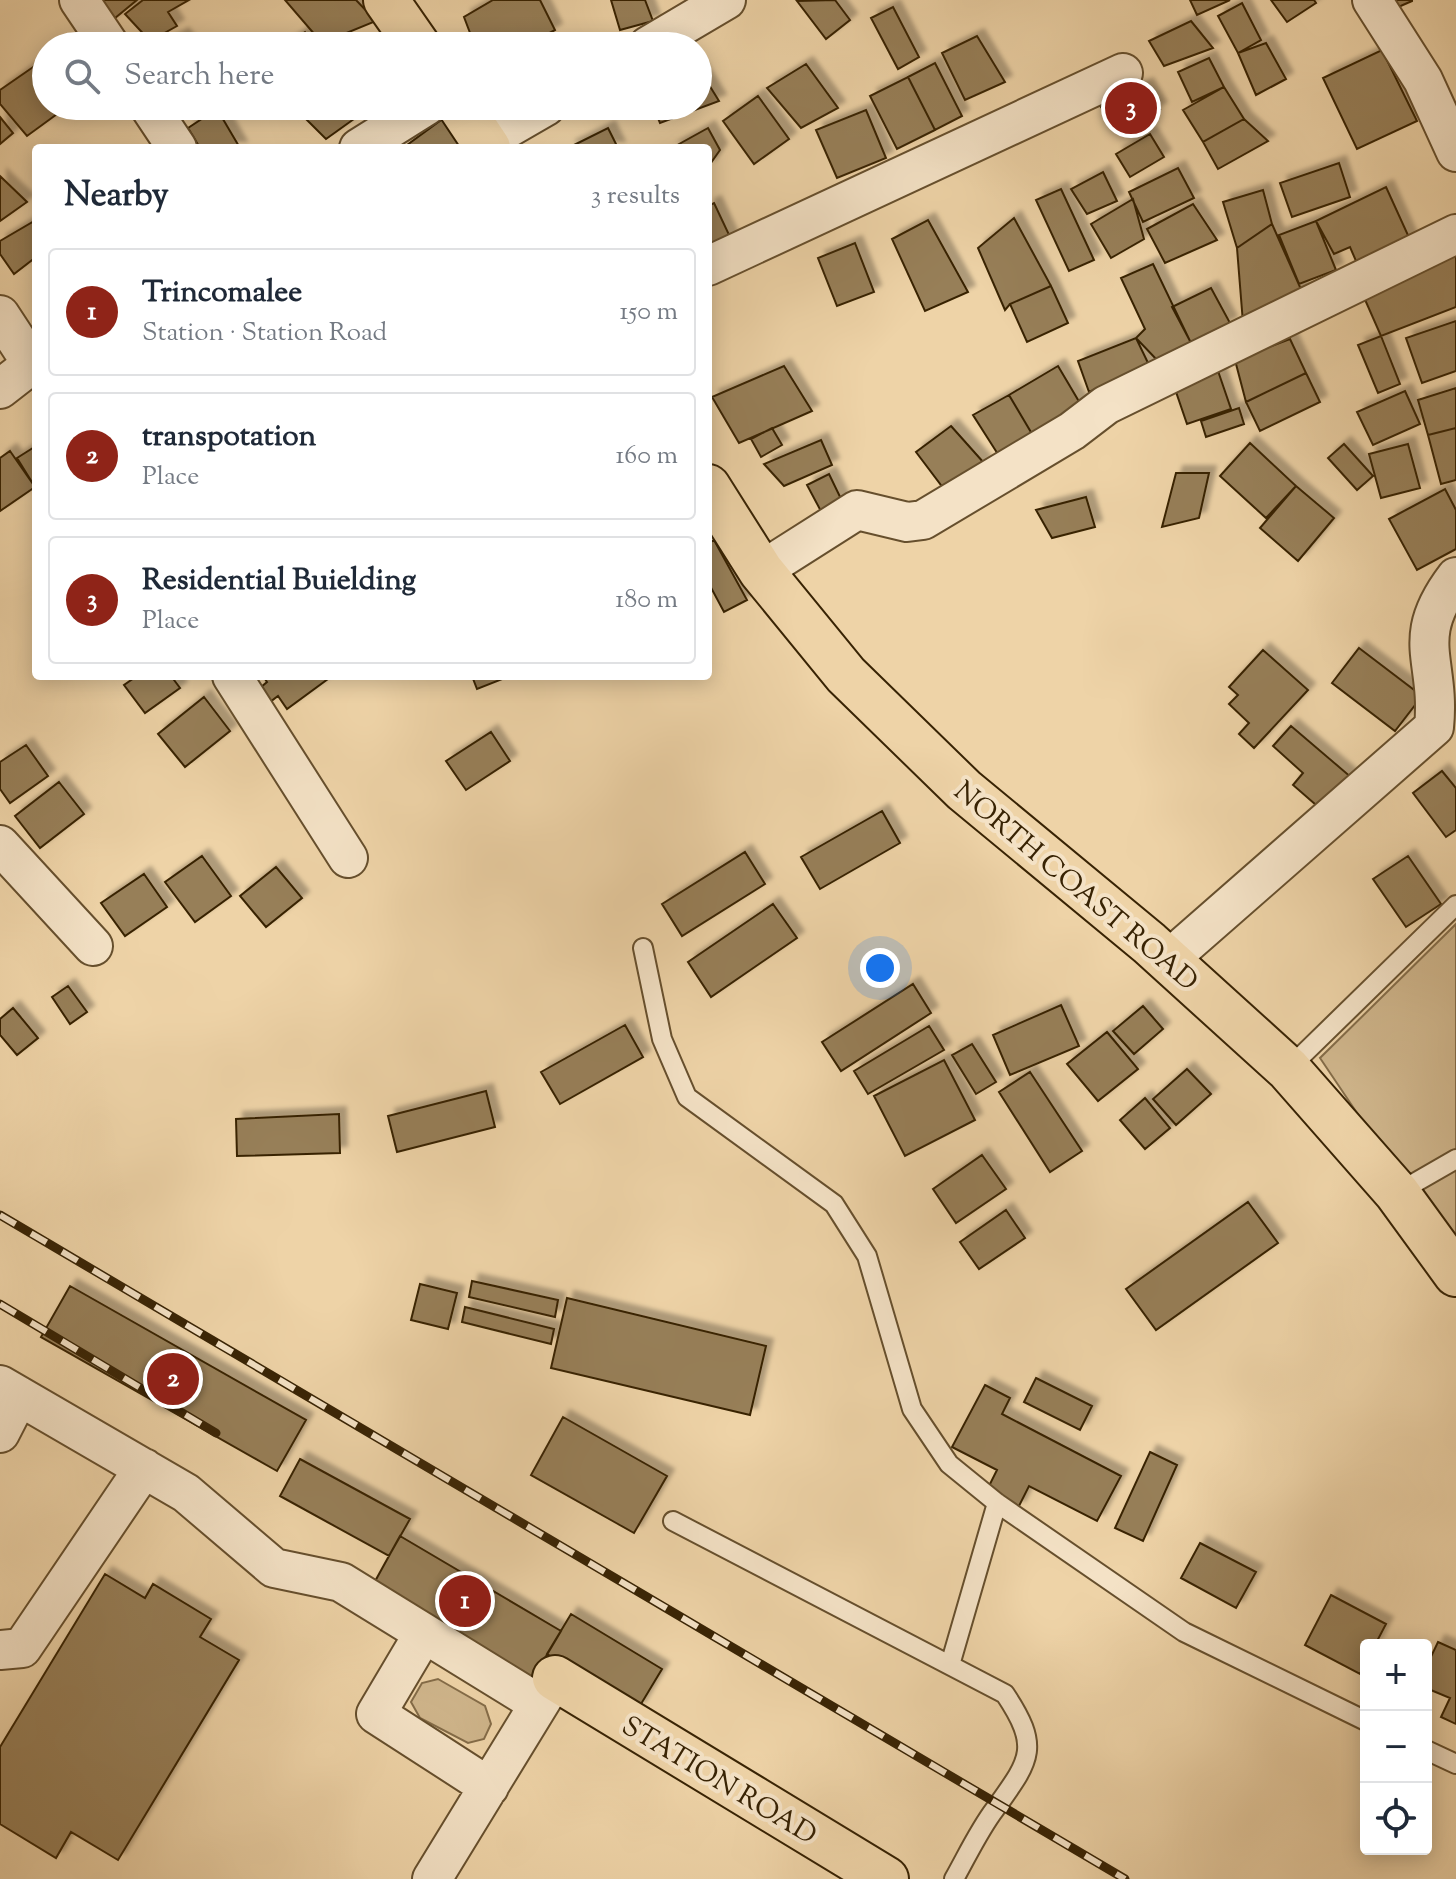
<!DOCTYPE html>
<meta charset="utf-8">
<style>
body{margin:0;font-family:"Sorts Mill Goudy",serif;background:#f6f6f7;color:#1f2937}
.controls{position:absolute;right:24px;bottom:24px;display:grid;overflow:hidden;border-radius:8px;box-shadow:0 4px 20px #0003}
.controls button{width:72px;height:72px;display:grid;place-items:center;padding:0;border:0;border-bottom:2px solid #e0e1e3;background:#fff;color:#1f2937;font:40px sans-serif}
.you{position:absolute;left:880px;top:968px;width:28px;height:28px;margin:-20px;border:6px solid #fff;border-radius:50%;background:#1a73e8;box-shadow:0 0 0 12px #1a73e833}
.badge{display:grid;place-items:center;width:52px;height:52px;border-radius:50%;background:#8f2418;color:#fff;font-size:26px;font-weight:700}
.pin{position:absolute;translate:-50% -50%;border:4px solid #fff;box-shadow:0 2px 8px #0006}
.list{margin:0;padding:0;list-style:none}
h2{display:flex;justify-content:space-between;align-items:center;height:104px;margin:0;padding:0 32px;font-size:34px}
h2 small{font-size:26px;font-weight:400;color:#747a83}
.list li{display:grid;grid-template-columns:52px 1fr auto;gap:24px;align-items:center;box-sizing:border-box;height:128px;margin:0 16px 16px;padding:0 16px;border:2px solid #e0e1e3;border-radius:8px}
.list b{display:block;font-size:30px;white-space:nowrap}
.list p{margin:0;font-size:26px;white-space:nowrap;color:#747a83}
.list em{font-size:26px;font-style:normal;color:#747a83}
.icon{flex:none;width:44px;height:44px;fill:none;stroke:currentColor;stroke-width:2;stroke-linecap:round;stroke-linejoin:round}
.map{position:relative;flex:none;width:1456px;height:1879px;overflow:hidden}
.search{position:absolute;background:#fff;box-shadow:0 4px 20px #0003;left:32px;top:32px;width:680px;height:88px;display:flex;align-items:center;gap:20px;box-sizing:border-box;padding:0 28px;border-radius:44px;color:#747a83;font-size:30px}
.panel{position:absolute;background:#fff;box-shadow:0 4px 20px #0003;left:32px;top:144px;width:680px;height:536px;border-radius:8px}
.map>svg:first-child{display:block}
.green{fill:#cfb58b;stroke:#846c48;stroke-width:2}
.building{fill:#977f59;stroke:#382304;stroke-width:2;filter:url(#shadow)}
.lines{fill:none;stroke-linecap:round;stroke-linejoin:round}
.lane-casing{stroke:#664f2d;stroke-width:22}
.street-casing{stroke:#664f2d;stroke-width:42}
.primary-casing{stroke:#382304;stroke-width:48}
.lane{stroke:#f4e2c6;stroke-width:18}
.street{stroke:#f4e2c6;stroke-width:38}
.primary{stroke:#eed3a7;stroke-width:44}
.rail-casing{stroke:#382304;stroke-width:9}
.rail{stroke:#f4e2c6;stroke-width:6;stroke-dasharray:18;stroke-linecap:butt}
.labels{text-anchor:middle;stroke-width:8;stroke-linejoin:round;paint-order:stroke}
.street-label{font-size:28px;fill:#382304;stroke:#f4e2c6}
</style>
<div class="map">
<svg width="1456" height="1879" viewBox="0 0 1456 1879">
<defs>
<filter id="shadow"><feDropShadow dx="7" dy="-7" stdDeviation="2" flood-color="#0004"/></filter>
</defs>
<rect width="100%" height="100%" fill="#eed3a7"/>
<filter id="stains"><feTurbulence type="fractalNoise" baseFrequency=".0025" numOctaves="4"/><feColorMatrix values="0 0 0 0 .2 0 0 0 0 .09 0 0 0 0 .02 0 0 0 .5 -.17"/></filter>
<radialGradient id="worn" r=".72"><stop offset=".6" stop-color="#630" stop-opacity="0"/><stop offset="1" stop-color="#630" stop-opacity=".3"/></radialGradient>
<path class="green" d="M1456 924V1260L1320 1058Z
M438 1679 485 1706 491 1724 484 1739 468 1743 420 1718 411 1702 422 1683Z"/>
<path class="building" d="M94 0H137L109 23Z
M143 0H189L168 12 177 26 150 41 125 14Z
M285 0H356L376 21 322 43Z
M493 0H540L555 30 526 46H475L464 17Z
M611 0H645L653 21 620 30Z
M835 0 850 20 826 39 797 1Z
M1190 0H1230L1197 15Z
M1271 0H1314L1316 3 1287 22Z
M1382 0H1412V1L1387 12Z
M1242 3 1261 40 1238 53 1218 16Z
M893 7 919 57 898 69 871 18Z
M1191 21 1213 48 1164 66 1149 41Z
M305 32 316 46H284Z
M182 35 190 46H162Z
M977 36 1005 82 965 100 942 53Z
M1266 43 1286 79 1256 95 1238 53Z
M1382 50 1417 121 1357 149 1323 78Z
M1209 58 1224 87 1192 102 1178 72Z
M39 63 46 71V106H68L27 136 0 104V90Z
M935 63 962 116 935 130 908 77Z
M806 64 838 108 801 128 767 88Z
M698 67 719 101 660 123 653 106H698Z
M908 77 935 130 897 149 870 96Z
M1146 85 1160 109 1115 130 1101 107Z
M1224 87 1244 119 1203 142 1183 110Z
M758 96 789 139 754 164 723 121Z
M257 106H284L266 115Z
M318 106H372L326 139 304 117Z
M217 109 240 148H200L188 128Z
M866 110 886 158 837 178 816 130Z
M448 115 467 148H403Z
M0 117 13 133 0 144Z
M1244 119 1268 141 1218 169 1203 142Z
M608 128 618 148H568Z
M708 128 720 150 708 167V148H672Z
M1150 134 1164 157 1130 177 1116 154Z
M1339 163 1350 197 1292 217 1280 183Z
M1178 168 1194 198 1143 222 1129 192Z
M1103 172 1117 201 1087 214 1071 189Z
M0 176 27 202 0 221Z
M1386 187 1412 244 1359 268 1350 247 1334 254 1316 221Z
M1061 189 1094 260 1069 271 1036 200Z
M1263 190 1272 224 1237 248 1223 202Z
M1133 199 1144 239 1111 258 1091 224Z
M714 203 731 239 708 250V206Z
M1193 204 1217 240 1165 263 1147 229Z
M1014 218 1051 286 1010 304 1005 310 978 248Z
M36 220V257L14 274 0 254V241Z
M928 220 968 292 925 311 892 239Z
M1316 221 1336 270 1299 284 1279 235Z
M1272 224 1304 296 1243 323 1237 248Z
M855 243 874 292 837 306 818 258Z
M1456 249V307L1381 336 1359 286Z
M1153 264 1191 343 1157 360 1136 338 1145 329 1121 278Z
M1051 286 1068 323 1027 342 1010 304Z
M1211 288 1230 323 1191 343 1172 307Z
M1456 321V371L1422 383 1406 338Z
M1381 336 1400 384 1378 393 1358 345Z
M1136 338 1150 367 1089 392 1078 361Z
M1290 339 1306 373 1246 402 1235 360Z
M784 366 812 411 739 443 712 397Z
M1058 366 1084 410 1035 439 1009 395Z
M1217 368 1231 409 1187 424 1173 383Z
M1306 373 1320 402 1260 431 1246 402Z
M1456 388V428L1428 435 1418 400Z
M1405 391 1420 424 1373 445 1357 412Z
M1009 395 1035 439 1001 459 973 415Z
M1239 408 1244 424 1206 437 1201 421Z
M951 426 984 463 947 493 916 452Z
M772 428 782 445 761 457 751 439Z
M1456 428V480L1441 484 1428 435Z
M821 440 832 465 784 486 764 464Z
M1250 443 1296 486 1266 518 1220 476Z
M1344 444 1373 476 1357 490 1328 458Z
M1408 444 1420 488 1381 498 1369 454Z
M36 446V486L35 487 17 458Z
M10 451 35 487 0 511V458Z
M1176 473H1209L1199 518 1162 527Z
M829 474 844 505 823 515 807 485Z
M1296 486 1334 518 1298 561 1260 528Z
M1445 489 1456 510V549L1417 570 1389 519Z
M1086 497 1095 527 1052 538 1036 510Z
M714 540 747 600 724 612 708 582V544Z
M1359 648 1422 696 1395 731 1332 683Z
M1263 650 1308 690 1254 748 1239 734 1249 723 1229 704 1238 695 1229 687Z
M137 676H171L180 688 145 713 124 685Z
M263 676H332L287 709 278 696 270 702 260 688 267 682Z
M472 676H510L477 689Z
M204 697 230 731 185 767 158 734Z
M1291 726 1352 778 1323 811 1293 785 1303 773 1273 746Z
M491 732 510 761 466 790 446 761Z
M26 745 48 776 10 803 0 789V762Z
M1442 771 1456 788V830L1446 837 1413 793Z
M59 782 84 814 40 848 15 816Z
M882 811 900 843 820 889 801 857Z
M745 852 765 884 682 936 662 904Z
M202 856 231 896 195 922 165 882Z
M1408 856 1441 904 1406 927 1373 879Z
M276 867 302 898 266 927 240 896Z
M144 874 167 907 125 936 101 903Z
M773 904 797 938 711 997 688 962Z
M913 984 931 1013 841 1071 822 1042Z
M68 986 87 1012 70 1024 52 997Z
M1061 1005 1079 1046 1010 1075 993 1035Z
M1143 1006 1163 1029 1134 1054 1113 1031Z
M13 1008 38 1038 17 1055 0 1035V1019Z
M625 1025 643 1057 560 1104 541 1072Z
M929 1026 944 1050 868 1094 854 1071Z
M1107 1032 1138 1069 1098 1101 1067 1064Z
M972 1044 996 1082 976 1094 952 1055Z
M944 1060 975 1120 905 1156 874 1096Z
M1187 1069 1211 1094 1176 1125 1153 1099Z
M1030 1072 1082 1151 1050 1172 999 1092Z
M486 1091 495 1127 397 1152 388 1116Z
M1145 1098 1170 1128 1145 1149 1120 1120Z
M339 1114 340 1153 237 1156 236 1119Z
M982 1155 1006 1189 956 1223 933 1189Z
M1248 1202 1278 1243 1156 1330 1126 1289Z
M1006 1210 1025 1238 979 1269 960 1242Z
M472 1281 558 1300 555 1317 469 1297Z
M420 1284 457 1293 448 1329 411 1320Z
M70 1286 306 1420 277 1471 41 1337Z
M567 1298 766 1346 750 1415 551 1368Z
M465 1307 554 1329 551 1344 462 1322Z
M1036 1378 1092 1406 1080 1430 1024 1402Z
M985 1385 1010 1398 1002 1414 1121 1476 1097 1521 1029 1486 1018 1508 986 1492 997 1470 952 1447Z
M563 1417 667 1476 634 1533 531 1475Z
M1150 1452 1177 1465 1143 1541 1115 1528Z
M300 1459 410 1519 389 1556 280 1496Z
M400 1536 561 1631 532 1680 373 1585Z
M1200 1543 1256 1572 1236 1608 1181 1578Z
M105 1574 145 1598 153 1584 211 1619 200 1637 239 1660 118 1860 71 1832 56 1858 0 1824V1747Z
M1331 1595 1386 1624 1375 1645H1366V1663L1360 1674 1305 1645Z
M571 1614 662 1669 638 1709 547 1654Z
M1438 1642 1456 1650V1724L1441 1717 1450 1698 1426 1688V1667Z"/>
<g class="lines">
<g class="lane-casing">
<path id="lane" d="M643 948 662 1039 687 1097 834 1204 867 1256 912 1409 949 1464 997 1503 1184 1632 1366 1721
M1288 1069 1456 905
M1397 1193 1456 1159
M673 1521 1005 1694C1041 1748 1030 1760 995 1809 979 1830 967 1856 954 1879
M950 1665 997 1503
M1426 1750 1456 1764"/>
</g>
<g class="street-casing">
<path id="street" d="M79 0 110 46
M1372 0 1423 80 1456 152
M648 46 726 0
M149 106 177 148
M484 142 546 106
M359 148 426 106
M708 266 1123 73
M0 315 36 370
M0 389 36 361
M761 571 857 510 907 522 923 520 1072 431 1106 405 1456 234
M232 676 348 858
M0 845 93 946
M1168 960 1434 727C1441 659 1408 640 1456 577
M0 1385 186 1493 274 1568 341 1582 539 1704
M0 1433 19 1396
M424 1633 376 1714 489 1787
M0 1650 22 1648 144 1468
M432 1879 552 1683"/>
</g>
<g class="primary-casing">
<path id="primary" d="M386 0 418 46
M460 106 488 148
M708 487 761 571 846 675 964 790 1149 943 1288 1069 1397 1193 1456 1274
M555 1678 886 1879"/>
</g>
<use href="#lane" class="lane"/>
<use href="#street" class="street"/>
<use href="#primary" class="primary"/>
<g class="rail-casing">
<path id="rail" d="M0 1215 1125 1879
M0 1304 216 1433"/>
</g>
<use href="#rail" class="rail"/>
</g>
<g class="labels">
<g class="street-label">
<text transform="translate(1077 885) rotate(40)" y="10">NORTH COAST ROAD</text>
<text transform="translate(720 1779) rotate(31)" y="10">STATION ROAD</text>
</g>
</g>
<rect width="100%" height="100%" filter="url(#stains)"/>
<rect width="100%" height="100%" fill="url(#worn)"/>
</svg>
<div class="controls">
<button>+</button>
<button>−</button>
<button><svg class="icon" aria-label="locate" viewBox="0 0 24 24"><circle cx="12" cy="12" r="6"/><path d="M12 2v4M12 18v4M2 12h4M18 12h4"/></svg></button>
</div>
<div class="you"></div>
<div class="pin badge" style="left:465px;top:1601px">1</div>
<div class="pin badge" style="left:173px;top:1379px">2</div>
<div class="pin badge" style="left:1131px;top:108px">3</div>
<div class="search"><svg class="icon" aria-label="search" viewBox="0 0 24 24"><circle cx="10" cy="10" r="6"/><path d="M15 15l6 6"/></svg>Search here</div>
<section class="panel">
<h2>Nearby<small>3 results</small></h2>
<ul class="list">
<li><span class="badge">1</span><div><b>Trincomalee</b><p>Station · Station Road</p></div><em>150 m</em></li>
<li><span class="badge">2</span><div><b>transpotation</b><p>Place</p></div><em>160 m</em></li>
<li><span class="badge">3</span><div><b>Residential Buielding</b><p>Place</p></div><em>180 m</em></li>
</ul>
</section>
</div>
